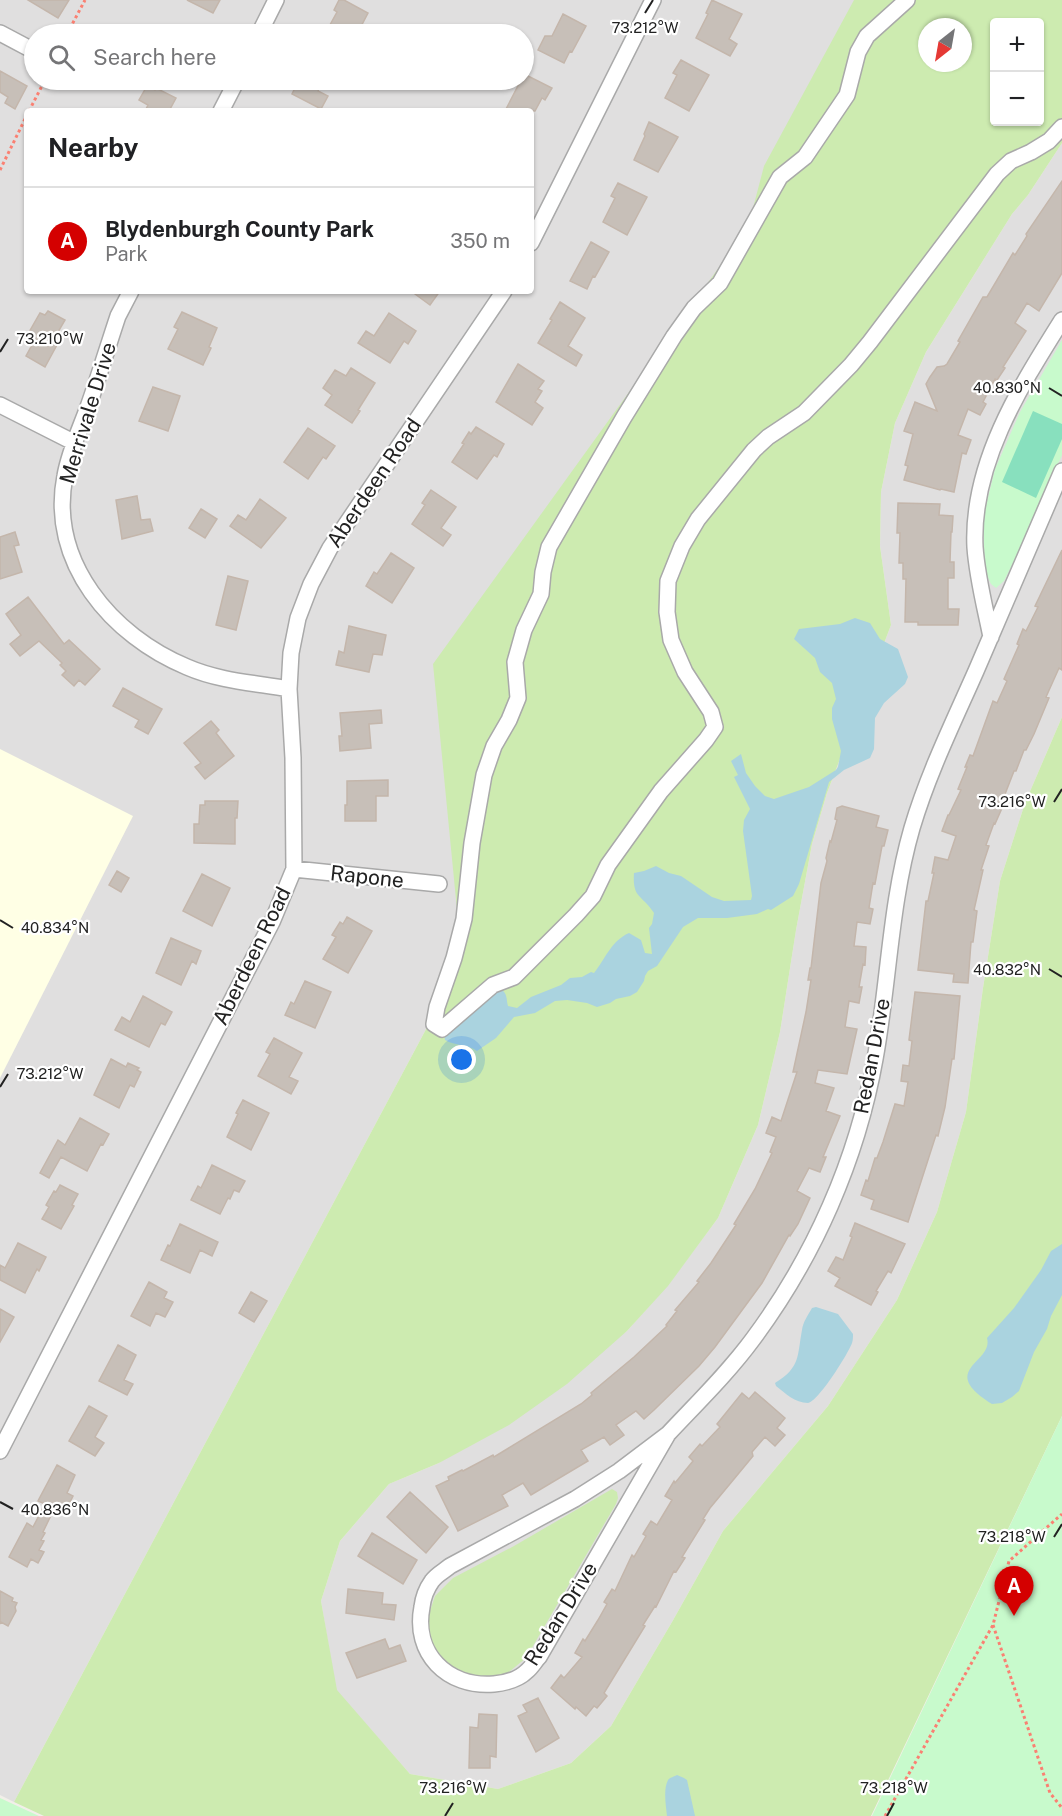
<!DOCTYPE html>
<meta charset="utf-8">
<style>
body{margin:0;font-family:"Public Sans",sans-serif;background:#f6f6f6;color:#202124}
.controls{position:absolute;right:18px;top:18px;display:grid;overflow:hidden;border-radius:6px;box-shadow:0 2px 4px #0004}
.controls button{width:54px;height:54px;display:grid;place-items:center;padding:0;border:0;border-bottom:2px solid #e0e0e0;background:#fff;color:#202124;font:30px sans-serif}
.compass{position:absolute;left:918px;top:18px;width:54px;height:54px;border-radius:50%;background:#fff;box-shadow:0 2px 4px #0004;rotate:211deg}
.you{position:absolute;left:462px;top:1060px;width:21px;height:21px;margin:-15px;border:4px solid #fff;border-radius:50%;background:#1a73e8;box-shadow:0 0 0 9px #1a73e833}
.badge{display:grid;place-items:center;width:39px;height:39px;border-radius:50%;background:#d40000;color:#fff;font-size:20px;font-weight:700}
.pin{position:absolute;translate:-50% -50px;filter:drop-shadow(0 2px 3px #0008)}
.pin::after{content:'';position:absolute;top:32px;width:21px;height:18px;background:inherit;clip-path:polygon(0 0,100% 0,50% 100%)}
.list{margin:0;padding:0;list-style:none}
h2{display:flex;justify-content:space-between;align-items:center;height:78px;margin:0;padding:0 24px;font-size:26px}
h2 small{font-size:20px;font-weight:400;color:#757577}
.list li{display:grid;grid-template-columns:39px 1fr auto;gap:18px;align-items:center;box-sizing:border-box;height:108px;padding:0 24px;border-top:2px solid #e0e0e0}
.list b{display:block;font-size:22px;white-space:nowrap}
.list p{margin:0;font-size:20px;white-space:nowrap;color:#757577}
.list em{font-size:20px;font-style:normal;color:#757577}
.icon{flex:none;width:33px;height:33px;fill:none;stroke:currentColor;stroke-width:2;stroke-linecap:round;stroke-linejoin:round}
.map{position:relative;flex:none;width:1062px;height:1816px;overflow:hidden}
.search{position:absolute;background:#fff;box-shadow:0 2px 4px #0004;left:24px;top:24px;width:510px;height:66px;display:flex;align-items:center;gap:15px;box-sizing:border-box;padding:0 21px;border-radius:33px;color:#757577;font-size:22px}
.panel{position:absolute;background:#fff;box-shadow:0 2px 4px #0004;left:24px;top:108px;width:510px;height:186px;border-radius:6px}
.map>svg:first-child{display:block}
.residential{fill:#e0dfdf;fill-rule:evenodd}
.education{fill:#ffffe5}
.grass{fill:#cdebb0;fill-rule:evenodd}
.park{fill:#c8facc}
.pitch{fill:#88e0be}
.water{fill:#aad3df}
.building{fill:#c7bfb8;stroke:#c4b6ab;stroke-width:1.5}
.lines{fill:none;stroke-linecap:round;stroke-linejoin:round}
.minor-casing{stroke:#a9a9a9;stroke-width:18}
.path{stroke:#fa8072;stroke-width:3;stroke-dasharray:3 3;stroke-linecap:butt}
.minor{stroke:#fff;stroke-width:15}
.ticks{fill:none;stroke:#222;stroke-width:2}
.labels{text-anchor:middle;stroke-width:4.5;stroke-linejoin:round;paint-order:stroke}
.street-label{font-size:21px;fill:#222;stroke:#fff}
.ticks-label{font-size:15px;text-anchor:middle;fill:#222;stroke:#fff;stroke-width:4.5;stroke-linejoin:round;paint-order:stroke}
</style>
<div class="map">
<svg width="1062" height="1816" viewBox="0 0 1062 1816">
<rect width="100%" height="100%" fill="#f2efe9"/>
<path class="residential" d="M0 0H855L748 227 461 951 432 1018 14 1802 0 1795ZM34 34H524V80H34ZM27 111H531V291H27Z
M1062 143V717L1025 803 1000 881 983 988 966 1112 937 1212 897 1300 828 1406 723 1531 672 1622 611 1726 571 1763 498 1789 410 1774 336 1690 321 1601 340 1541 389 1484 439 1463 627 1331 668 1285 718 1218 758 1125 780 1032 796 930 812 844 827 793 891 625 880 546 881 492 895 423 926 352 1012 214 1028 195Z"/>
<path class="education" d="M0 749 133 816 0 1078Z"/>
<path class="grass" d="M854 0H1062V143L1028 195 1012 214 926 352 895 423 881 492 880 546 891 625 827 793 812 844 796 930 780 1032 758 1125 718 1218 668 1286 627 1331 567 1384 509 1425 439 1463 389 1484 340 1541 321 1601 337 1690 410 1774 498 1789 571 1763 611 1726 672 1622 723 1531 828 1406 897 1300 937 1212 966 1112 983 988 1000 881 1025 803 1062 717V1416L871 1816H44L14 1802 432 1018 461 951 433 664 748 227 764 166ZM994 22H1040V122H994ZM927 27H963V63H927Z
M612 1489 617 1492 618 1498 616 1504 526 1658 504 1676 479 1679 454 1671 433 1650 426 1623 435 1596 453 1578 514 1546Z"/>
<path class="park" d="M1062 340V455L1018 553 1004 581 996 588 991 584 985 571 983 518 995 469 1020 412Z
M1062 1416V1816H872Z
M0 1798 39 1816H0Z"/>
<path class="pitch" d="M1033 411 1062 424V439L1036 498 1002 482Z"/>
<path class="water" d="M855 618 870 623 880 639 898 649 908 677 905 684 884 703 875 718 874 749 870 758 844 770 829 782 799 884 793 896 771 910 768 909 757 914 727 918H698L683 927 657 966 648 971 645 976 644 981 637 992 630 996 616 999 610 1003 597 1007 587 1003 567 1000 555 1001 535 1013 514 1017 496 1038 477 1051C468 1044 455 1046 445 1040L444 1034C464 1021 477 1013 490 993L500 989C508 993 506 999 508 1006L517 1008 531 997 561 985 570 978 582 977 591 972 594 973C606 958 611 941 629 933L641 940 645 953 652 954 649 928 652 924 654 913C643 895 632 899 634 873L644 871 656 866 669 873 681 876 712 897 724 901 751 900 752 896 743 831 744 820 750 809 734 777 738 775 731 761 741 754 746 773 755 786 765 796 774 799 809 787 836 770 838 767 841 751 832 719V708L836 699 832 683 820 672 815 658 794 639 799 629 840 624Z
M1062 1244V1295L1051 1316 1047 1329 1034 1352 1019 1391 1012 1397 1002 1403 992 1404C936 1369 994 1363 987 1338L1014 1308 1041 1270 1051 1251Z
M816 1307 838 1314 853 1334C853 1337 853 1340 852 1343 848 1354 818 1402 808 1403 795 1403 785 1393 776 1386L775 1383C801 1367 797 1356 802 1330 803 1322 808 1315 812 1308Z
M677 1775 684 1778 687 1780 695 1816H667C666 1806 663 1789 668 1780 669 1778 675 1776 677 1775Z"/>
<path class="building" d="M28 0H69L58 18Z
M187 0H220L213 13Z
M339 0H344L368 13 357 34H325L337 12 334 10Z
M712 0 742 14 729 39 737 44 730 56 696 38 708 14 706 13Z
M563 14 586 26 572 52 570 51 564 63 538 50 545 36H552Z
M681 60 709 75 689 111 665 98 677 75 673 73Z
M0 71 27 86 15 109 5 103 8 97 0 92Z
M524 74 552 88 545 100 542 98 535 111H505L521 80H524Z
M299 80H323L318 91 328 96 321 109 292 94Z
M147 86 155 90 156 88 176 98 169 111H145L148 105 139 100Z
M649 122 678 137 658 172 634 160 645 136 644 134Z
M1062 181V273L1039 311 1027 303 1015 323 1026 331 1003 367 1005 368 997 380 995 379 983 402 986 404 980 415 968 409 958 435 971 440 966 454 962 453 954 492 941 489 940 490 904 480 908 466 905 465 913 434 904 431 915 402 937 411 926 384 930 377 937 367 944 366 947 364 960 342 958 341 983 297H987L1013 253 1015 255 1027 236 1026 234Z
M618 183 647 197 627 235 603 222 615 198 611 196Z
M591 242 609 252 595 277 593 276 587 289 570 281Z
M411 291H440L430 305Z
M560 302 585 318 568 346 582 355 576 366 538 343 552 320 550 319Z
M48 311 65 320 58 332 61 334 56 344 57 345 45 367 26 356 32 345 24 341 40 313 45 315Z
M182 312 217 328 209 347 211 348 203 365 168 349 178 329 174 327Z
M389 313 416 331 408 344 404 341 390 363 358 343 366 331 374 336Z
M518 364 544 381 538 389 542 391 535 402 543 408 532 425 496 402Z
M351 368 375 383 358 410 360 411 352 423 325 405 332 395 323 388 335 370 346 376Z
M153 387 180 396 168 431 139 421Z
M476 427 504 444 497 457 494 455 477 479 452 462 464 444 462 443 469 432 471 434Z
M308 428 335 446 326 459 323 457 308 479 284 462Z
M431 490 456 507 441 528 451 535 443 546 412 524 425 505 422 503Z
M137 496 141 520 150 519 153 531 122 539 116 500Z
M260 499 286 518 261 548 230 526 238 515 246 520Z
M898 503 940 504 939 515 953 516 952 532H951L950 562H954V578H948V609H959L958 625H918V622H905L906 579H903V563H899L900 533H897Z
M201 509 217 519 205 538 189 528Z
M15 532 19 545 14 546 22 572 0 579V537Z
M1062 550V670L1059 668 1046 697 1049 698 1034 734 1026 750H1024L1016 771H1014L1000 807 1002 808 995 824 994 823 986 845 989 846 981 870H983L974 910 977 911 973 942H971L968 983 953 982 954 974 918 970 926 901H928L934 873H932L935 857 948 860 956 836 942 831 948 815H949L961 790 958 789 967 767H965L970 755 973 756 993 701 997 703 1007 681 1004 679 1019 645 1017 644 1023 629 1026 631 1038 607 1035 606Z
M391 553 414 568 392 603 366 586 374 572 377 574Z
M228 576 248 581 236 630 216 625Z
M28 597 64 644 69 640 100 669 85 685 79 680 74 686 62 675 66 671 60 665 62 663 39 641 20 656 10 644 21 635 6 614Z
M349 626 386 635 382 655 373 654 369 672 336 665 339 651 344 653Z
M123 688 162 709 148 734 135 727 139 720 113 706Z
M381 710 382 723 369 724 371 748 340 751 339 736H342L340 713Z
M211 721 219 730 216 733 234 756 205 779 195 767 201 763 184 743Z
M388 780V796H376V821H345V805H347V781Z
M205 801H238L237 818H235V844L194 843V824H199L200 805H205Z
M842 806 879 816 876 827 888 830 884 846H882L875 884 873 883 869 908 873 909 870 924 857 922 854 946 866 947 865 965 863 964 859 987H862L859 1003 849 1001 845 1027 857 1029 847 1074 818 1070 815 1083 834 1088 826 1111 840 1116 823 1157H826L820 1172 809 1168 797 1191 810 1198 798 1224 790 1236 789 1235 762 1283 715 1347 699 1366 654 1410 644 1419 636 1411 616 1425 624 1435 610 1445 604 1437 581 1450 588 1461 531 1495 523 1483 502 1495 508 1506 458 1531 436 1486 449 1480 448 1477 462 1470 463 1471 493 1455 494 1457 581 1404 592 1395 591 1393 634 1357 667 1326 666 1325 677 1311 675 1310 699 1282 697 1281 711 1263 736 1225 734 1224 755 1189 772 1153 770 1152 776 1137 766 1133 772 1117 781 1121 797 1072H793L806 1012 811 980H808L810 968H811L821 883 827 861 826 858 830 841 831 842 837 820 835 819 837 808Z
M117 871 129 878 121 892 109 885Z
M202 874 230 888 212 926 183 911Z
M347 917 372 931 348 973 323 959 336 937 332 935 340 922 343 924Z
M171 938 201 951 196 964 192 961 181 985 156 973Z
M305 981 331 992 315 1028 285 1015 291 1002 294 1004Z
M915 992 960 996 954 1059H952L945 1107 938 1136 936 1135 908 1222 871 1209 874 1200 861 1195 866 1180 868 1181 875 1158H877L883 1142 895 1104 904 1106 908 1082 901 1081 903 1065 909 1066 912 1041 909 1040Z
M143 996 172 1012 165 1025 161 1023 149 1047 115 1030 122 1017 130 1022Z
M274 1038 302 1053 289 1077 298 1081 291 1094 258 1076 270 1054 266 1052Z
M111 1059 126 1067 128 1063 139 1068 137 1070 141 1072 134 1087 130 1085 119 1108 94 1095Z
M243 1100 269 1113 251 1150 227 1137 238 1114 236 1113Z
M80 1118 109 1134 103 1145 101 1144 87 1171 61 1157 49 1178 40 1173 58 1140 65 1145Z
M212 1165 245 1181 239 1192 234 1190 230 1199 228 1198 220 1214 191 1200 198 1186 201 1188Z
M60 1185 78 1194 72 1205 74 1206 61 1229 42 1219 49 1207 46 1205 54 1191 56 1192Z
M855 1223 905 1244 891 1273 888 1271 876 1291 878 1292 871 1305 835 1286 840 1278 828 1271 836 1257 843 1260 852 1237 850 1236Z
M180 1224 218 1242 212 1256 200 1250 190 1273 161 1260 168 1245 170 1246Z
M18 1243 46 1257 39 1271 37 1269 25 1293 0 1280V1265L5 1268Z
M149 1282 167 1292 164 1298 173 1302 165 1317 156 1313 150 1326 131 1316Z
M251 1292 267 1301 254 1322 239 1313Z
M0 1309 14 1317 0 1342Z
M118 1345 136 1355 124 1380 133 1384 127 1395 99 1381Z
M755 1392 785 1418 777 1428 785 1435 775 1446 765 1437 752 1452 753 1456 710 1508 703 1519 705 1520 682 1557 685 1558 676 1572 674 1571 656 1607 655 1606 643 1625 645 1626 604 1693 607 1696 597 1708 594 1706 586 1716 576 1707 575 1709 551 1688 561 1675 564 1678 582 1657 575 1653 583 1639 585 1641 598 1620 607 1604 604 1602 612 1589 615 1591 632 1555 634 1557 646 1536 643 1534 651 1521 657 1525 672 1500 665 1496 674 1481 675 1483 693 1461 689 1457 700 1444 702 1446 720 1427 717 1424 742 1393 749 1399Z
M89 1406 107 1416 95 1437 104 1443 95 1456 69 1441Z
M57 1465 75 1475 67 1493 73 1496 64 1514 54 1509 43 1532 45 1533 41 1540 44 1541 39 1550 44 1552 38 1563 31 1559 27 1567 9 1557 27 1523 33 1527 45 1504 38 1501Z
M410 1492 448 1527 426 1553 387 1517Z
M372 1533 417 1560 403 1584 358 1556Z
M348 1589 383 1593 382 1604 396 1605 394 1620 346 1613Z
M0 1591 13 1598 12 1601 17 1603 15 1607 16 1611 8 1626 1 1622 0 1624Z
M385 1639 389 1649 400 1645 406 1661 357 1678 346 1653Z
M538 1698 559 1738 536 1752 518 1716 527 1712 523 1705Z
M479 1714 497 1715 496 1757 490 1756V1768H469L470 1727 478 1728Z"/>
<g class="lines">
<g class="minor-casing">
<path id="minor" d="M907 0 867 36 858 52 847 95 805 157 780 177 720 283 694 308 674 336 624 417 549 547 543 572 541 594 524 630 515 662 518 698 509 720 494 746 484 775 472 843 464 919 454 958 437 1007 434 1024 442 1029 493 985 514 977 576 915 593 896 608 865 661 791 706 740 715 727 711 712 685 672 671 640 667 612 668 581 682 546 698 519 754 450 768 437 804 413 851 365 870 342 997 174 1011 161 1031 152 1049 141 1062 127
M0 33 34 51
M259 34 276 0
M221 111 237 80
M531 243 653 0
M131 291 118 316C108 346 99 376 88 407 80 429 69 452 65 476 48 562 112 636 187 667 219 681 255 683 289 689
M0 405 75 443
M991 637C985 607 977 577 975 547 971 464 1020 387 1062 320
M294 869 439 884
M668 1434C697 1403 728 1373 753 1339 814 1257 857 1160 875 1059 889 982 890 904 912 828 928 774 953 723 976 671 1005 604 1033 537 1062 471
M668 1434 539 1657C535 1661 532 1667 527 1671 519 1679 505 1683 494 1684 447 1688 413 1653 422 1607 423 1598 427 1588 432 1581 436 1575 444 1571 450 1566L575 1499 619 1471Z
M0 1451 272 922 294 869 293 758 289 689 291 653 298 618 311 584 330 548 504 291"/>
</g>
<path class="path" d="M67 34 85 0
M29 111 45 80
M0 170 27 115
M993 1625 1050 1793 1062 1808
M885 1816 993 1625 1009 1561 1062 1514"/>
<use href="#minor" class="minor"/>
</g>
<path class="ticks" d="M645 13 653 0M0 352 8 339M1049 388 1062 396M1054 802 1062 789M0 920 13 928M1049 969 1062 977M0 1087 8 1074M0 1502 13 1509M1054 1537 1062 1524M445 1816 453 1803M887 1816 894 1803"/>
<g class="labels">
<g class="street-label">
<text transform="translate(88 413) rotate(-73)" y="7">Merrivale Drive</text>
<text transform="translate(374 483) rotate(-56)" y="7">Aberdeen Road</text>
<text transform="translate(367 877) rotate(6)" y="7">Rapone</text>
<text transform="translate(252 956) rotate(-64)" y="7">Aberdeen Road</text>
<text transform="translate(872 1056) rotate(-79)" y="7">Redan Drive</text>
<text transform="translate(561 1614) rotate(-58)" y="7">Redan Drive</text>
</g>
</g>
<g class="ticks-label">
<text x="645" y="33">73.212°W</text>
<text x="50" y="344">73.210°W</text>
<text x="1007" y="393">40.830°N</text>
<text x="1012" y="807">73.216°W</text>
<text x="55" y="933">40.834°N</text>
<text x="1007" y="975">40.832°N</text>
<text x="50" y="1079">73.212°W</text>
<text x="55" y="1515">40.836°N</text>
<text x="1012" y="1542">73.218°W</text>
<text x="453" y="1793">73.216°W</text>
<text x="894" y="1793">73.218°W</text>
</g>
</svg>
<div class="controls">
<button>+</button>
<button>−</button>
</div>
<svg class="compass" viewBox="-18 -18 36 36"><path d="M0-13l5 13h-10z" fill="#e53935"/><path d="M0 13l5-13h-10z" fill="#757577"/></svg>
<div class="you"></div>
<div class="pin badge" style="left:1014px;top:1616px">A</div>
<div class="search"><svg class="icon" aria-label="search" viewBox="0 0 24 24"><circle cx="10" cy="10" r="6"/><path d="M15 15l6 6"/></svg>Search here</div>
<section class="panel">
<h2>Nearby<small></small></h2>
<ul class="list">
<li><span class="badge">A</span><div><b>Blydenburgh County Park</b><p>Park</p></div><em>350 m</em></li>
</ul>
</section>
</div>
